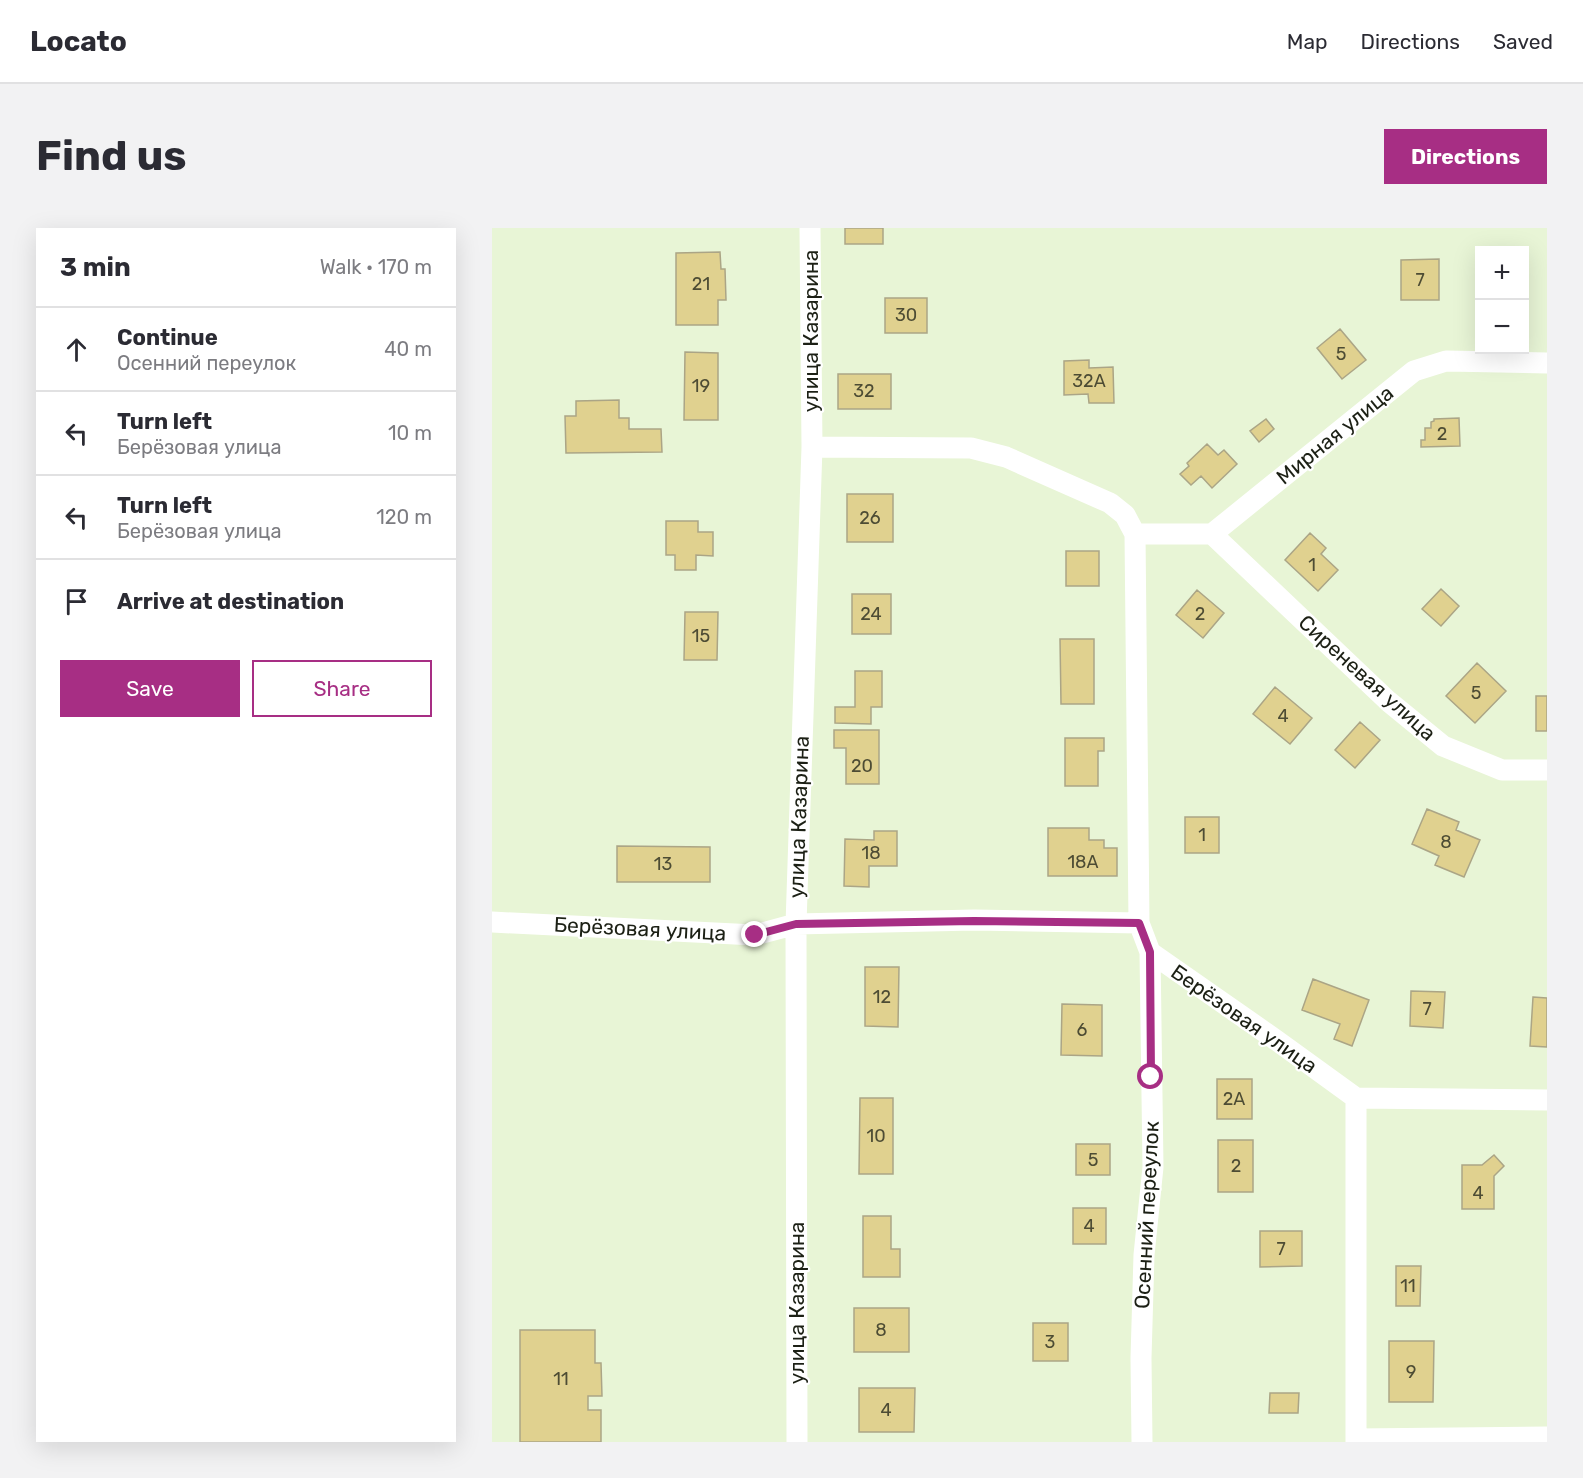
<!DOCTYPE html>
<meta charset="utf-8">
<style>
body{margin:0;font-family:Rubik,sans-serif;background:#f2f2f3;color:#2b2b33}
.controls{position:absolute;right:18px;top:18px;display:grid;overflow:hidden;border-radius:0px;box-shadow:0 6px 24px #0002}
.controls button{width:54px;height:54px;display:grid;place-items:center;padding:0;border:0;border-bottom:2px solid #e1e1e2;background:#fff;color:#2b2b33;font:30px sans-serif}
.stop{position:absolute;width:18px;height:18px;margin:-14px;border:4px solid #a72e84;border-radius:50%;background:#fff}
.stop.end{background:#a72e84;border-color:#fff;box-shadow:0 2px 6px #0008}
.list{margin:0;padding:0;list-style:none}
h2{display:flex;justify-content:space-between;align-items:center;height:78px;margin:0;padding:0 24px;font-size:26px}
h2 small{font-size:20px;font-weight:400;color:#7c7c81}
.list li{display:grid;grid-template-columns:39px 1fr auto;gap:18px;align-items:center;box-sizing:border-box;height:84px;padding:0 24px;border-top:2px solid #e1e1e2}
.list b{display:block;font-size:22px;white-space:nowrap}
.list p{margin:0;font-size:20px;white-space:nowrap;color:#7c7c81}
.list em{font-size:20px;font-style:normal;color:#7c7c81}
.actions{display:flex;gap:12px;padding:18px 24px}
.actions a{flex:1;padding:14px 0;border:2px solid #a72e84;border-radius:0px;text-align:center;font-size:21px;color:#a72e84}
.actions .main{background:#a72e84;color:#fff}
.icon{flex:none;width:33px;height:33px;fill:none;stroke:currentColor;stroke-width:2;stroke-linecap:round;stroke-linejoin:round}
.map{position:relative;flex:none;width:1055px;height:1214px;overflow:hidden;border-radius:0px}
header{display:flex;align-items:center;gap:36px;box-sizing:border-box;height:84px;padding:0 30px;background:#fff;border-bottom:2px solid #e1e1e2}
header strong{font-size:28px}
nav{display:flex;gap:33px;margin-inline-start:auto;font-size:21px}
.intro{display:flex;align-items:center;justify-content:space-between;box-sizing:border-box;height:144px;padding:0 36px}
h1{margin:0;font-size:42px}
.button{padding:15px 27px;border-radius:0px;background:#a72e84;color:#fff;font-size:21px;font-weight:700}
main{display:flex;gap:36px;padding:0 36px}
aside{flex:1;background:#fff;border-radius:0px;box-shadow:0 6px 24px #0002}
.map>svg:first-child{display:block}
.building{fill:#e0d18f;stroke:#aba586;stroke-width:1.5}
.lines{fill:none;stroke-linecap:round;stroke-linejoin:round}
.minor{stroke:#fff;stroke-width:21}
.route{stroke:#a72e84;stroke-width:8}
.labels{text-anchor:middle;stroke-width:4.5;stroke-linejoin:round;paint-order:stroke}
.number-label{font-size:18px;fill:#4d4c34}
.street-label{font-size:21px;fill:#1c2015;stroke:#fff}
</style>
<header>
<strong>Locato</strong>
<nav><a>Map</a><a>Directions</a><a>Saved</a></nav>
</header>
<div class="intro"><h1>Find us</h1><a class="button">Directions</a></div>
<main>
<aside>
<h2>3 min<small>Walk · 170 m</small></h2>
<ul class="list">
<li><svg class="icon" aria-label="ahead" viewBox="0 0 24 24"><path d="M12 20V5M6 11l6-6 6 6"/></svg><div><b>Continue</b><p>Осенний переулок</p></div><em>40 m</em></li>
<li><svg class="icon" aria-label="left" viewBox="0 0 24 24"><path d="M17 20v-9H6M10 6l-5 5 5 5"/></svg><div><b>Turn left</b><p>Берёзовая улица</p></div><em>10 m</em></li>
<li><svg class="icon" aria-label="left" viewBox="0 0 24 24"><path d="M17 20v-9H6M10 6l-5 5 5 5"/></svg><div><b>Turn left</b><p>Берёзовая улица</p></div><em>120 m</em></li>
<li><svg class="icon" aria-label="arrive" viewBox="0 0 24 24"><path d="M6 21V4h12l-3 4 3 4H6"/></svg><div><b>Arrive at destination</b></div></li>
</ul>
<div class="actions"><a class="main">Save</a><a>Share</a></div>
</aside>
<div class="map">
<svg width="1055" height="1214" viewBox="0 0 1055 1214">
<rect width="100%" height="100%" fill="#e8f5d6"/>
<path class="building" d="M353 0H391V16H353Z
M228 24 229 41H233L234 72H226V97H184V25Z
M947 31V72H909V32Z
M393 70H435V105H393Z
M848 101 874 132 850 151 825 120Z
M193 124 226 125V192H192Z
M597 132V140L621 139 622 175H597L596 166 572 167V133Z
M346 146H399V181H346Z
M127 172V190H137V201H169L170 224 74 225 73 188H84V173Z
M967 190 968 218 929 219V212H933V200H939V194L942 193V191Z
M774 191 782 201 767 214 758 203Z
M715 216 726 227 732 222 745 236 720 260 709 248 699 257 688 246 697 238 695 235Z
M355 266H401V314H355Z
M174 293H206V304H221V328L204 327V342H183V327H174Z
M818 305 834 320 829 326 846 342 826 363 793 332Z
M574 323H607V358H574Z
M949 361 967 378 949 398 930 381Z
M705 362 732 385 711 410 684 387Z
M360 366H399V406H360Z
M193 384H226L225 432H192Z
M568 411H602V476H569Z
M985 435 1014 463 983 495 954 468Z
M363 443H390V479H379V496L343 495V479H363Z
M783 459 820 490 798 516 761 486Z
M1044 468H1055V503H1044Z
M868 494 888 512 863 540 843 522Z
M342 502H387V556H354V520H342Z
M573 510H612V523H606V558H573Z
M935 581 967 594 964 602 988 612 972 649 943 637 947 628 920 616Z
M693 589H727V625H693Z
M556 600H597V612H612V620H625V648H556Z
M382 603H405V638H377V659L352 658 353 611 382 612Z
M125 618 218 619V654H125Z
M373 739H407L406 799 373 798Z
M821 751 877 772 860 818 842 811 848 796 810 782Z
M919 763 953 764 951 800 918 798Z
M1041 769 1055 770V819L1038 818Z
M570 776 610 777V828L569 827Z
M725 851H760V891H725Z
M368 870H401V946H367Z
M726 912H761V964H726Z
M584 916H618V947H584Z
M1002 927 1012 938 1002 948V981H970V937H990Z
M581 980H614V1016H581Z
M371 988H399V1021H408V1049H371Z
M768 1003H810V1038L768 1039Z
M904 1038H929L928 1078H904Z
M362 1080H417V1124H362Z
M541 1095H576V1133H541Z
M28 1102H103V1135H109L110 1168H96V1182H109V1214H28Z
M897 1113H942L941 1174H897Z
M367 1160H423L422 1204H367Z
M778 1165H807L806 1185H777Z"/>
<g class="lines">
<path class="minor" d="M320 219 479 220 514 229 618 275 633 287 643 306 647 695
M643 306H720L922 143 954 133 1055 135
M720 306 896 473 951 518 1010 542H1055
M0 694 263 707 304 696 482 692 647 695 658 724 784 812 864 870 1055 872
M864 1211 1055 1209
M305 1214 304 696 320 219 318 0
M650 1214 649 1130 652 1027 661 939 658 724
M864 1214V870"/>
</g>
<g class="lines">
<path class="route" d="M263 707 304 696 482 693 647 695 658 724 659 849"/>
</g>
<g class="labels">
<g class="number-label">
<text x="928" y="58">7</text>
<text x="209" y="62">21</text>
<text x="414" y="93">30</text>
<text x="849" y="132">5</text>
<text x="597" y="159">32А</text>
<text x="209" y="164">19</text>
<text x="372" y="169">32</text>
<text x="950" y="212">2</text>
<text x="378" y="296">26</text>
<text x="820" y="343">1</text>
<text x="379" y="392">24</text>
<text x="708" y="392">2</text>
<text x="209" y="414">15</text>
<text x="984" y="471">5</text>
<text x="791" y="494">4</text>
<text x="370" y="544">20</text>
<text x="710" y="613">1</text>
<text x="954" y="620">8</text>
<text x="379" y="631">18</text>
<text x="591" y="640">18А</text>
<text x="171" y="642">13</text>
<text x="390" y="775">12</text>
<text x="935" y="787">7</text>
<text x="590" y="808">6</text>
<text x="742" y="877">2А</text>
<text x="384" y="914">10</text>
<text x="601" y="938">5</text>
<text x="744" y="944">2</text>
<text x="986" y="971">4</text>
<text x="597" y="1004">4</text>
<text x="789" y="1027">7</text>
<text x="916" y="1064">11</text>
<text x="389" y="1108">8</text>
<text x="558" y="1120">3</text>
<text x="919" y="1150">9</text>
<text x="69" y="1157">11</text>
<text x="394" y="1188">4</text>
</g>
<g class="street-label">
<text transform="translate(319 103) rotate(-90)" y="7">улица Казарина</text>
<text transform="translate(843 207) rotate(-39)" y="7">Мирная улица</text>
<text transform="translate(875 450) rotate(42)" y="7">Сиреневая улица</text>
<text transform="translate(307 589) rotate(-88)" y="7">улица Казарина</text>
<text transform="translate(148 701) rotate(3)" y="7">Берёзовая улица</text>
<text transform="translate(752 791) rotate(35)" y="7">Берёзовая улица</text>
<text transform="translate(655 987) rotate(-87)" y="7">Осенний переулок</text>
<text transform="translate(305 1075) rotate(-90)" y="7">улица Казарина</text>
</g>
</g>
</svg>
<div class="controls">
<button>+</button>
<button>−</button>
</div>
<div class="stop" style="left:659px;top:849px"></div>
<div class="stop end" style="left:263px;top:707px"></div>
</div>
</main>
